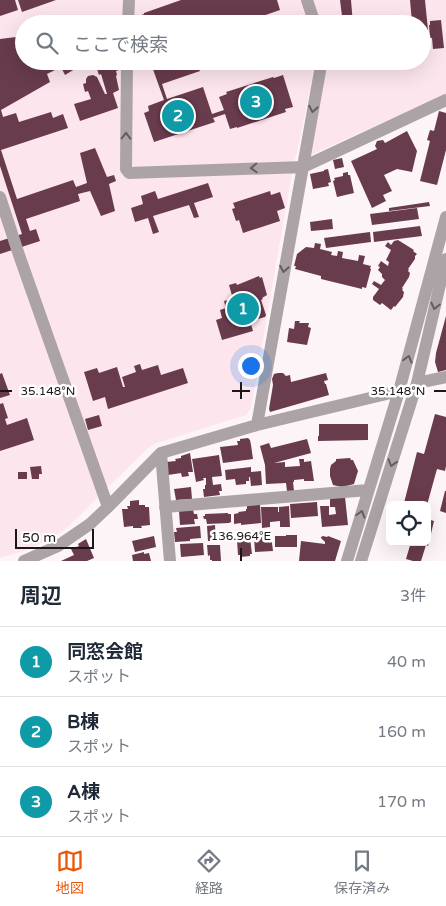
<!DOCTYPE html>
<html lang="ja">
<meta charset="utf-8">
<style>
body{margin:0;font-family:"Varela Round","Noto Sans JP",sans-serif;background:#f6f6f7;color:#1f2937}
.controls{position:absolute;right:15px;bottom:15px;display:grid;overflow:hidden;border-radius:8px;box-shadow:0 5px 20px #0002}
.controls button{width:45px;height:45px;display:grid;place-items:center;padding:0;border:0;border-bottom:1px solid #e0e1e3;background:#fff;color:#1f2937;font:25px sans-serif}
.scale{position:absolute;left:15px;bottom:12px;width:79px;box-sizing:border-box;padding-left:5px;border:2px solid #1d1619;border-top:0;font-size:14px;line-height:18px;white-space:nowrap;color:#1d1619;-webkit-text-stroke:4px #fff;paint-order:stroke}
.you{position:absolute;left:250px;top:365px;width:18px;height:18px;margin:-12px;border:4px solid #fff;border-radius:50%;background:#1a73e8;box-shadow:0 0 0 8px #1a73e833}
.badge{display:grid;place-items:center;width:32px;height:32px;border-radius:50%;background:#ea580c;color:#fff;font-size:16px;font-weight:700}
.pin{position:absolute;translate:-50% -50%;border:2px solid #fff;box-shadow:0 1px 5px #0006}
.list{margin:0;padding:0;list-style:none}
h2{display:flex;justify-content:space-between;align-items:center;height:65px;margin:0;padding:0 20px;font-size:21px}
h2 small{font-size:16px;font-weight:400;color:#747a83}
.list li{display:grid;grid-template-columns:32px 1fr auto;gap:15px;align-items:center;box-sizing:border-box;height:70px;padding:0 20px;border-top:1px solid #e0e1e3}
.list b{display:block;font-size:19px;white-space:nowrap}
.list p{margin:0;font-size:16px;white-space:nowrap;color:#747a83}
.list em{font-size:16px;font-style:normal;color:#747a83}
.icon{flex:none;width:28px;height:28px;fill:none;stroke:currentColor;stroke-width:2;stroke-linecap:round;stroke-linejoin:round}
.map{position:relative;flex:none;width:446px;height:561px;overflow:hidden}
.search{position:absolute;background:#fff;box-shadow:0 5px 20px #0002;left:15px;right:15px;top:15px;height:55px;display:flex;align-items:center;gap:12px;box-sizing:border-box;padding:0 18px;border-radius:28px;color:#747a83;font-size:19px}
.sheet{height:275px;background:#fff}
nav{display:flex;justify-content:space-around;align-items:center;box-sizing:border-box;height:70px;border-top:1px solid #e0e1e3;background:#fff;font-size:14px;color:#747a83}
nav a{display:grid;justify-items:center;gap:2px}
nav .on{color:#ea580c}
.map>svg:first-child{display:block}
.built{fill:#fde5ed}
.building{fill:#683b4d}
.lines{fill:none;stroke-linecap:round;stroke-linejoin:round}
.minor{stroke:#aba3a5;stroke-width:12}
.oneway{stroke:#645c5f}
.ticks{fill:none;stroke:#1d1619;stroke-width:2}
.ticks-label{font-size:12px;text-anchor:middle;fill:#1d1619;stroke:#fff;stroke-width:5;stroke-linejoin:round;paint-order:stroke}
</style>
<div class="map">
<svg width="446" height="561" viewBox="0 0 446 561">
<rect width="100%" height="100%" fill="#fdf4f7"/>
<path class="built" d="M0 0H304L311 24H24V61H314L312 79 297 153 294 161 251 408 246 415 157 443 148 448 69 526 53 538 20 552 0 558Z
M313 0H446V94L304 158 323 61H422V24H320Z"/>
<path class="building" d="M0 0H15L18 10 0 16Z
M18 0H56L22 12Z
M181 0H277L280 10 239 24H238L235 15 211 24H193L191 20 188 21 189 22 185 24H141L139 16 144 14V13Z
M340 0H351L353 24H343Z
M410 0H425L429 40H422V24H407V23L412 22Z
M441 20 444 48 433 49 432 38H430L429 25H430V21Z
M24 36V61H88L65 75 61 67 47 74 50 82 1 110 3 117 16 113 19 122 51 112 53 118 63 114 68 128 1 150 17 199 73 180 76 187 87 183 80 153 95 148 107 177 114 175 116 181 109 184 115 211 101 216 90 191 78 194 80 201 26 219 30 231 36 229 40 241 0 254V241L22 234 0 166V39Z
M150 61H197L200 71 162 84 167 99 203 87 212 114 224 110 219 97 227 94 226 92 273 77 274 78 283 75 293 107 285 109 286 112 237 128V127L230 129 225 114 213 118 215 122 154 142 144 113 149 111 148 106 164 100Z
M115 62 119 70 116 71 117 75 116 76 119 90 113 93 118 108 80 121 74 104 91 99 88 91 85 92 83 84 86 83V79L88 76 93 75 97 77 105 94H107L101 74 99 75 97 69Z
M439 111 446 113V150L437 185 420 181 430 141 427 140 430 130 434 131Z
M407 131 417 151 412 172 397 169 384 175 392 191 383 195 386 201 372 208 351 161 377 149 375 146 377 141 383 140 385 143Z
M342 158 344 167 335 169 333 160Z
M328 169 331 182 328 183 329 186 313 189 310 174 324 171V170Z
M348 172V175H350L354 193 337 197 333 181 335 180 334 178 343 176V173Z
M208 183 213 197 194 203 199 217 194 218 189 205 153 216 159 232 153 234 148 218 135 222 131 208 143 204 141 196 155 191 158 199Z
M270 191 271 195 280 192 285 208 277 211 280 221 243 233 239 220 236 221 232 209 235 208 233 203Z
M429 202 430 206 389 211V208Z
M417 208 419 219 372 225 370 214Z
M332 219 333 229 311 231 310 222Z
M420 226 422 236 374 242 373 232Z
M370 232 371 242 326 248 324 238Z
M398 240 414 250 413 251 417 254 415 256V259L408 269H409L408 271 410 273 409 277 402 288 403 289 402 290 404 292 403 297 395 307 394 306 391 310 382 303 380 305 373 300V297L379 289 372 284 374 281 381 285 385 280 382 277V274L378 270 380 267 378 266 381 261 388 266 389 262 386 260 391 250 385 246 388 242 391 245 394 241Z
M315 243 321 244 320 249 332 252 331 255 337 256 338 251 343 252 342 258 358 261 359 255 365 256 363 264 371 266 370 268 371 269 366 288 362 287V289L321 279V276L295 269 296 266H294L297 254 306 247 314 248Z
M259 276 260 278 262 277 267 295 262 298 263 299 261 300 266 315 265 317 250 321 253 331 222 340 216 320 222 318 220 310 226 308 224 301 233 299 229 285 236 283 237 285Z
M446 316V370L438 372 435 362 436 353Z
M295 321H300L299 323H309L308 327 311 328 307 345 287 342 289 328 294 329Z
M140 364 142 370 158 365 161 375 183 368 188 383 108 409 105 397 93 401 84 372 97 368 99 373 117 367 123 387H125L122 377 136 372 134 366Z
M2 373 10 395 0 398V374Z
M278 373H283L286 376 290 375 291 382 326 373 328 380 324 381 325 384H326L329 395 270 412 269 409 273 385 272 379 274 374Z
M3 403 8 418 5 419 7 425 27 418 34 440 0 451V404Z
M435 414 446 417V466L445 471 437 469 427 505H410L404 503 417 452 424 454Z
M99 415 102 426 88 430 85 419Z
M319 424H368V440L318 441V436H319Z
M248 438 250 440 251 445 253 459 223 463 220 447 238 445 237 441H240V439Z
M307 439 311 453 274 463 285 462V467L300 466 299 459H304V462L311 461 314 481H304V479L294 480V482H293L294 491H287L286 483 266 484 265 465 260 446 269 443 271 448Z
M190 453 193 472H188L189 476 182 477 181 473 168 475 166 462 176 461 175 459 181 458V456Z
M219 455 222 476 212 477 213 485 221 484 222 491H219L220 495 204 497 203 489H205V485H206V478H203L204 480 196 482 192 459Z
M350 458 351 460H353L358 471 354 484 342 487 333 485 330 476V469L331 465 336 461V459Z
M41 466 42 474H39V479H32L30 467Z
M251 467V472L261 471 262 485 251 486 250 477H249V481H246V484L236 485 235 479 226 480 225 470Z
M18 472H27V479H18Z
M191 487 192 499 176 500 174 489Z
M445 491H446V513L440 511Z
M345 497 348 525 322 527 320 506H329V515L336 514 335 507H330V498Z
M139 500V505H145V507H149L150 525 141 526 142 528H133V526L124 527 122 509H128L127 506H130V501Z
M317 502 318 516 291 518 290 504Z
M260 503 261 523 241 525V523L234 524V514L239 513 238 512 246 511V509H247V504Z
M289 506 290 527H280V521L270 522V527L262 528 261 507H278V512H279V507Z
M193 510 194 514H197L198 519H194L195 524 180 525 179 511Z
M228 513V514H231V522L229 523 207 524 206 519H204L203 516H205V514Z
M427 519 434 521 428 546 426 545 421 561H413L406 559 411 542H427Z
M215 525 216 541H208L207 526Z
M200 526 201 538 190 539V541L175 542 174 532H177L176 528Z
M271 535 273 551 255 552 254 537Z
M286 535H297V547H275V536H286Z
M154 536 156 547 135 552 132 541Z
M323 536 327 537 328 536 341 541 335 561H299L301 541 325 544V542L321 538V537Z
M250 538 252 554H250V556L240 557V555H238L237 540Z
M86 539 94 558 87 561H61L74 555 71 549 79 546 78 544Z
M203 543 204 555 181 557 180 544Z
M207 545H220L221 561H212V560H210V555L208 556Z
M144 552V554L149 553 151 561H133L132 555Z"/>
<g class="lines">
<path class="minor" d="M307 0 315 24
M128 24 129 0
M127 61 126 169 129 173 303 167 446 100
M0 197 19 255 108 507
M417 383 446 377
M257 425 320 71 319 61
M161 453 170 561
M165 507 368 490
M24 561 58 546 90 524 108 507 161 453 257 425 399 391
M347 561 399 391 446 217
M361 561 417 383 446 259"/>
</g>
<defs><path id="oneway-chevron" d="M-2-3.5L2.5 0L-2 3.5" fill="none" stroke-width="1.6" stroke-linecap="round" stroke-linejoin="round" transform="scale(1.25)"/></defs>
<g class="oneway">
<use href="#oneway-chevron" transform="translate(313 109) rotate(100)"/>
<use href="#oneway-chevron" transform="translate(126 136) rotate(-89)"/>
<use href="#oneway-chevron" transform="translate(254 168) rotate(178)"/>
<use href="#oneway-chevron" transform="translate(284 269) rotate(100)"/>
<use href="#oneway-chevron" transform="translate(435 306) rotate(103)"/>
<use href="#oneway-chevron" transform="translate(408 359) rotate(-75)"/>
<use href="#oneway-chevron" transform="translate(392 463) rotate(107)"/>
<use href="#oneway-chevron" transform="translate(361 514) rotate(-74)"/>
</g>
<path class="ticks" d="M241 382V399M0 391H12M232 391H250M434 391H446M241 548V561"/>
<g class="ticks-label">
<text x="48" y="395">35.148°N</text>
<text x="398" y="395">35.148°N</text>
<text x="241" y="540">136.964°E</text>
</g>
</svg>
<div class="controls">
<button><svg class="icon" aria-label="locate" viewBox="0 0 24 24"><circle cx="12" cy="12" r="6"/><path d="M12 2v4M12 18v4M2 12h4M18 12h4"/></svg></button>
</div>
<div class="scale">50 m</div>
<div class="you"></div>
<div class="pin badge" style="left:243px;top:309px;background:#0f9aa8">1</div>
<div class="pin badge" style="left:178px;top:116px;background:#0f9aa8">2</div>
<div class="pin badge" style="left:256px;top:102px;background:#0f9aa8">3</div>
<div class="search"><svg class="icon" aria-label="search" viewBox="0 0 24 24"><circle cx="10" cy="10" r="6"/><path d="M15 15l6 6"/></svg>ここで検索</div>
</div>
<section class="sheet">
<h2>周辺<small>3件</small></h2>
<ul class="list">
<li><span class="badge" style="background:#0f9aa8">1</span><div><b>同窓会館</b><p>スポット</p></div><em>40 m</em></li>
<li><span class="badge" style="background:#0f9aa8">2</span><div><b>B棟</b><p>スポット</p></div><em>160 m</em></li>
<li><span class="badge" style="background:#0f9aa8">3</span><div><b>A棟</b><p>スポット</p></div><em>170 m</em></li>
</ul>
</section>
<nav>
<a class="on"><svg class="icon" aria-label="map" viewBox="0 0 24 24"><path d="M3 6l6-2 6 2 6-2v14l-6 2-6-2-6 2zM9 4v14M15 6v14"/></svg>地図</a>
<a><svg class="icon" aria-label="directions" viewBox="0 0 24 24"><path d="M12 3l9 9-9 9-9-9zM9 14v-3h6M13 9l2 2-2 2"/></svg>経路</a>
<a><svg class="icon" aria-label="saved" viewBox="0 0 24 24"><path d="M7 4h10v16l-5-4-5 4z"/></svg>保存済み</a>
</nav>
